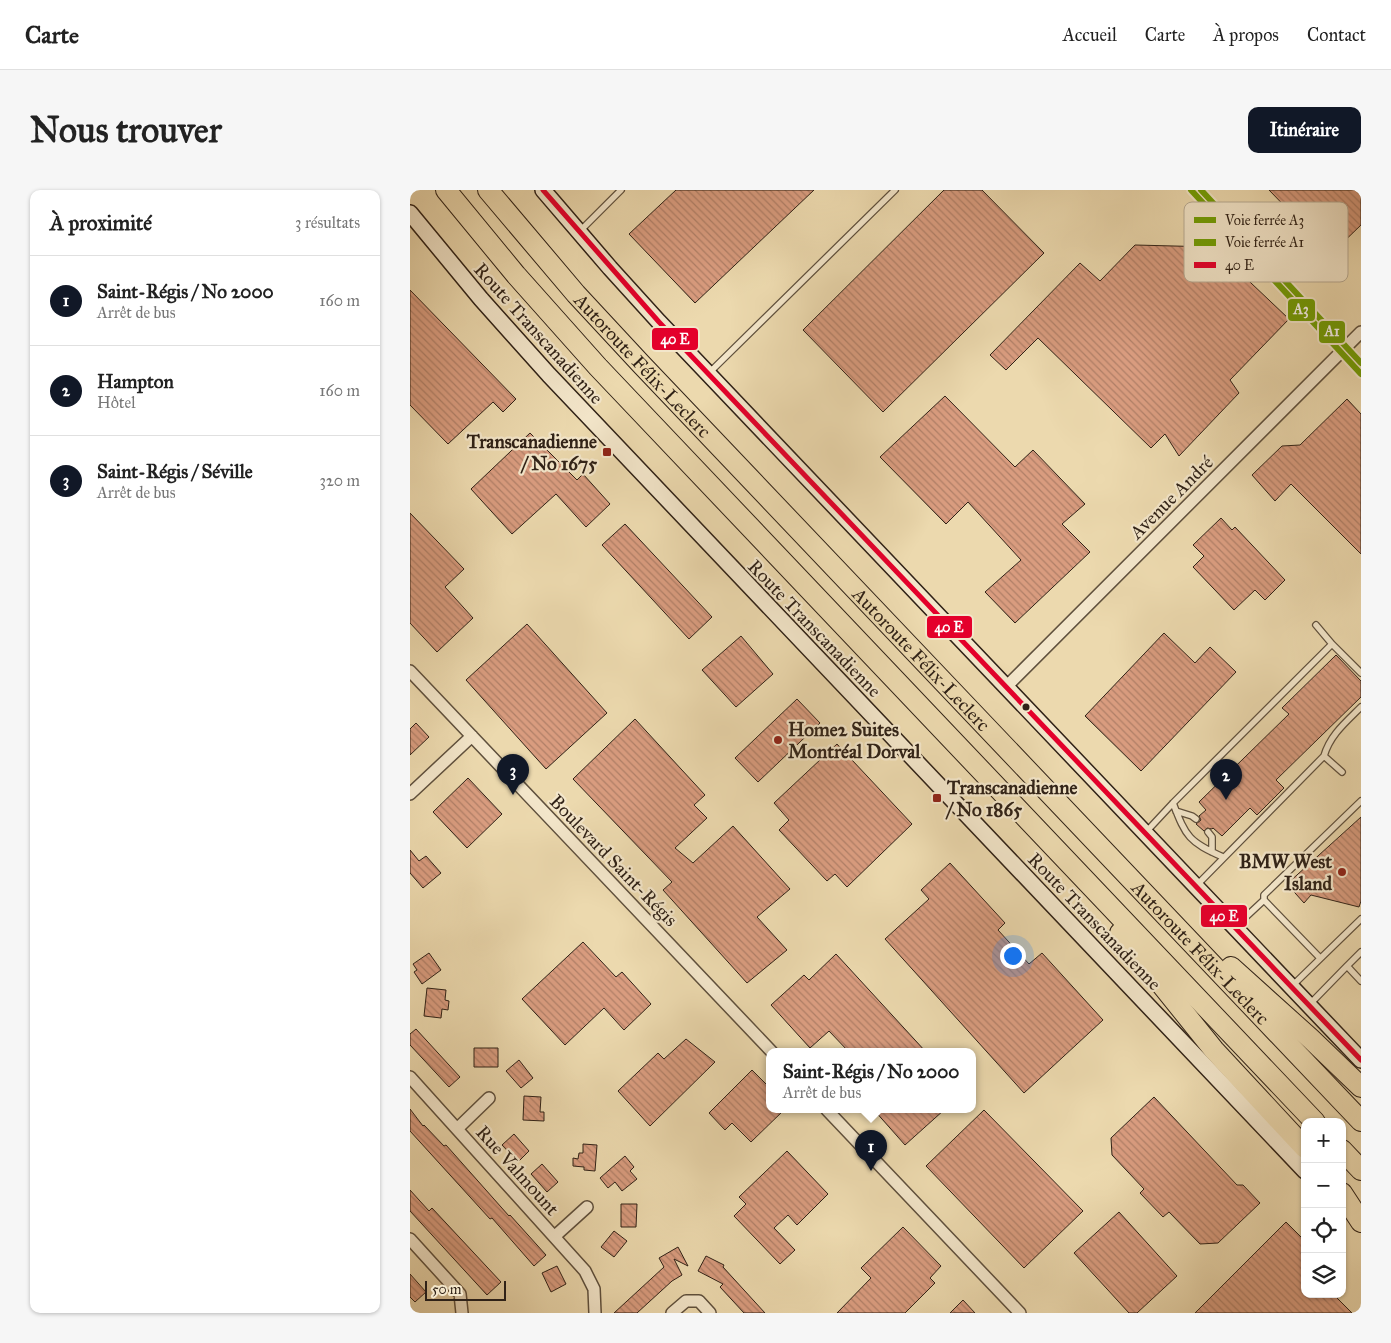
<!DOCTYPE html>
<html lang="fr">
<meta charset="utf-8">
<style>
body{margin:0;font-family:"IM FELL Great Primer",serif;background:#f6f6f6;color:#222}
.controls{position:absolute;right:15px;bottom:15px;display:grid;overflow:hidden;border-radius:10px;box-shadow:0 1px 4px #0004}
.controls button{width:45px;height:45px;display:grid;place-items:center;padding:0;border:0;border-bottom:1px solid #e0e0e0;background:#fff;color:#222;font:25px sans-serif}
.scale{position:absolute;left:15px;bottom:12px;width:81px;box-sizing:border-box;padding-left:5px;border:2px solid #302217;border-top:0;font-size:14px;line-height:18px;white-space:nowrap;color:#302217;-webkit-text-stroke:4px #f3e6ca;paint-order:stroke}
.you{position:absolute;left:602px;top:765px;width:18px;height:18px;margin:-12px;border:4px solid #fff;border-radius:50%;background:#1a73e8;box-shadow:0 0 0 8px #1a73e833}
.badge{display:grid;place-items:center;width:32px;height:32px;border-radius:50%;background:#111827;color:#fff;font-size:16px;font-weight:700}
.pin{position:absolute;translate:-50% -41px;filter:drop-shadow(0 1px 2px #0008)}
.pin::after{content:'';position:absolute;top:26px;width:18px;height:15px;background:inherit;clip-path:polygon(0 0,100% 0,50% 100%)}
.popup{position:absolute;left:356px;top:858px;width:210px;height:65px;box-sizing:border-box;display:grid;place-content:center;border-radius:10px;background:#fff;filter:drop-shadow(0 1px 4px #0005);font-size:16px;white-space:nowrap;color:#767676}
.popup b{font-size:19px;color:#222}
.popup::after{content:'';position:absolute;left:50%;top:100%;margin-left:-10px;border:10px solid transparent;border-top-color:#fff}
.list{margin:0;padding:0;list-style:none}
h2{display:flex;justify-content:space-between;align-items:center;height:65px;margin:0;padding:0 20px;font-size:21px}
h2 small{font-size:16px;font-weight:400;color:#767676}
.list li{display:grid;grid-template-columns:32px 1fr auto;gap:15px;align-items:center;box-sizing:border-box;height:90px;padding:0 20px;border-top:1px solid #e0e0e0}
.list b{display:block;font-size:19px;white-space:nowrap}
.list p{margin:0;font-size:16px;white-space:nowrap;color:#767676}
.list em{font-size:16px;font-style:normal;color:#767676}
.icon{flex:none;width:28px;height:28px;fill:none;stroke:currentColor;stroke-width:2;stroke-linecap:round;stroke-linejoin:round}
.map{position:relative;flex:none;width:951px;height:1123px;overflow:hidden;border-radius:10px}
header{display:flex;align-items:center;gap:30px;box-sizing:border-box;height:70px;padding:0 25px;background:#fff;border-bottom:1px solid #e0e0e0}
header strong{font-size:24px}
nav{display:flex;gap:28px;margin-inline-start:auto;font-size:18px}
.intro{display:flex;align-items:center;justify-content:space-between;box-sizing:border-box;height:120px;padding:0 30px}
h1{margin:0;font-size:35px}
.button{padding:12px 22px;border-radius:10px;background:#111827;color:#fff;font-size:18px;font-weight:700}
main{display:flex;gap:30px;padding:0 30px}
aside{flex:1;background:#fff;border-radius:10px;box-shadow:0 1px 4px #0004}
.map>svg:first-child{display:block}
.building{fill:url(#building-back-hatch);stroke:#302217}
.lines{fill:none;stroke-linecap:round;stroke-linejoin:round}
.service-casing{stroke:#5f503d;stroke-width:8}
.minor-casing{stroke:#5f503d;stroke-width:14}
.secondary-casing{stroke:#302217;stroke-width:18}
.motorway-casing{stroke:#302217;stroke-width:22}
.service{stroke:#f3e6ca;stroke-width:5.5}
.minor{stroke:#f3e6ca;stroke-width:11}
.secondary{stroke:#f3e6ca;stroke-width:15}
.motorway{stroke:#ecd9ae;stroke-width:20}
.bus-1-casing{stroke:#f3e6ca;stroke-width:9}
.bus-1{stroke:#e4002b;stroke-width:5}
.rail-1-casing{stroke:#f3e6ca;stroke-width:10}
.rail-2-casing{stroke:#f3e6ca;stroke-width:10}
.rail-1{stroke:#739e05;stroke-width:6}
.rail-2{stroke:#739e05;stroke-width:6}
.poi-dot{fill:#8f2418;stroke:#f3e6ca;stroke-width:2}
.bus-dot{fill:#302217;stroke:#f3e6ca;stroke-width:2}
.labels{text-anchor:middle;stroke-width:4.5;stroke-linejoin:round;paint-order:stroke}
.street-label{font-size:19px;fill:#302217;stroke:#f3e6ca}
.poi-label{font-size:19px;font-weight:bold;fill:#302217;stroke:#f3e6ca;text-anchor:end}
.key{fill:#f3e6ca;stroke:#b8ab94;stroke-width:1}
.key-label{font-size:14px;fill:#302217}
.line-badge{stroke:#f3e6ca;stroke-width:2}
.badge-label{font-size:14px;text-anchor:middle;font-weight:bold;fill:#fff}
</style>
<header>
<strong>Carte</strong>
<nav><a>Accueil</a><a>Carte</a><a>À propos</a><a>Contact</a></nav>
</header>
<div class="intro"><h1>Nous trouver</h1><a class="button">Itinéraire</a></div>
<main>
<aside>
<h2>À proximité<small>3 résultats</small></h2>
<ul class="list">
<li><span class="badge">1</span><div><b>Saint-Régis / No 2000</b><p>Arrêt de bus</p></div><em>160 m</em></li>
<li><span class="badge">2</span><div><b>Hampton</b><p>Hôtel</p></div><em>160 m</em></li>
<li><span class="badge">3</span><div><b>Saint-Régis / Séville</b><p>Arrêt de bus</p></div><em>320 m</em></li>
</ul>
</aside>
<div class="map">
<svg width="951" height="1123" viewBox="0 0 951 1123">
<defs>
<pattern id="building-back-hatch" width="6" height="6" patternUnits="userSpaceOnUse" patternTransform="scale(1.25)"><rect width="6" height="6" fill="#d99c7f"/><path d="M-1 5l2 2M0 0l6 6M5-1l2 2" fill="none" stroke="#b07f67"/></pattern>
</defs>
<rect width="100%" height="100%" fill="#ecd9ae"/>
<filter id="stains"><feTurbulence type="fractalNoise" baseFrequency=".004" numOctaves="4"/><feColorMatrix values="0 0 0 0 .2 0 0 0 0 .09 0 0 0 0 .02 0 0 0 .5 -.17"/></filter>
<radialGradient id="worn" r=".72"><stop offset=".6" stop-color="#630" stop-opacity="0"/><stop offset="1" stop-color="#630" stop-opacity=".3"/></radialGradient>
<path class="building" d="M266 0H404L285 113 219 44Z
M534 0H572L634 63 473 222 393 140Z
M859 0H951V35L921 64Z
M725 55 803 57 879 129 820 190 829 203 769 266 755 244 741 258 628 148 596 180 580 165 670 73 690 91Z
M0 100 106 209 93 222 83 212 38 254 0 215Z
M535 206 605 277 623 260 675 314 652 334 680 362 605 433 575 402 611 370 558 312 536 334 470 267Z
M937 209 951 224V364L881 294 865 311 842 285 872 256 890 255Z
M120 243 167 290 173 284 200 314 176 337 146 304 102 344 61 299Z
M0 323 54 379 35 397 63 428 27 462 0 433Z
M811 328 822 340 825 337 875 390 855 410 845 400 824 420 783 377 794 366 783 355Z
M215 334 302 427 279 449 192 355Z
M117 434 197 523 136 579 56 490Z
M754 443 785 473 800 457 826 482 731 581 675 526Z
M331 446 363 484 326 517 292 480Z
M926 465 951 491V507L866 590 874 598 847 625 840 618 812 646 803 638 802 639 797 638 794 641 786 634 791 630 789 626 796 620 789 612 879 524 872 518Z
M387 509 410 533 348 592 325 568Z
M225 529 295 605 284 615 297 628 265 658 283 673 323 636 380 699 347 727 377 760 337 793 253 700 262 692 163 589Z
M6 533 19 547 0 565V539Z
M427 554 502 634 437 697 425 684 417 691 369 640 379 630 364 613Z
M58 588 92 624 57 658 23 622Z
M951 627V711L949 717 901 705 894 713 877 694Z
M0 660 9 671 16 666 31 683 13 698 0 683Z
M540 673 595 733 588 740 619 774 632 763 693 830 614 903 475 749 519 709 511 700Z
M173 752 206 787 212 782 241 814 214 840 194 818 155 855 112 809Z
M19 763 31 780 12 794 4 782 7 780 3 774Z
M426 764 516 862H439L419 841 400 858 361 815 394 785 399 790Z
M17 798 36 800 35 810 39 811 38 820 32 819 31 828 14 826Z
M6 839 50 887 39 897 0 855V844Z
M276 849 305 872 240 936 208 901 248 863 254 869Z
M64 858H88V877H64Z
M109 870 123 888 111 898 96 881Z
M342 880 360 898V920H374L341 952 322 933 315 940 299 923Z
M114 906 131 907 130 922H134V931L113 930Z
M744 907 827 995H833L850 1013 808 1053 790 1054 759 1022 753 1027 730 1003 734 999 702 965 701 948Z
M0 919 13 936 14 935 34 956 36 955 99 1026 100 1025 136 1065 124 1076 82 1028 80 1029 0 941Z
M464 920H534L495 955Z
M574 920 673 1021 614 1078 516 976Z
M104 944 119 961 108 972 92 955Z
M173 954 187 955 185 981 174 980V977L163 976V968L168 969 169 963H173Z
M377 961 418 1004 387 1035 378 1025 364 1038 385 1060 370 1074 324 1026 336 1014 329 1007Z
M215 966 224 977 220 981 227 989 212 1001 205 992 198 998 190 988Z
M132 974 148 992 137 1002 121 984Z
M0 1000 19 1021 22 1018 91 1092 77 1105 0 1021Z
M211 1014H227L226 1037H211Z
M709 1022 767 1086 727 1123H719L664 1063Z
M876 1032 895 1051V1104H932L927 1108 942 1123H785Z
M493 1037 531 1076 520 1088 525 1093 495 1123H427L461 1088 451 1078Z
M204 1041 217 1051 204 1067 191 1057Z
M268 1057 278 1076 264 1069 272 1085 262 1091 227 1123H204L254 1077 249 1068Z
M296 1066 314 1075 313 1077 355 1123H334L310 1097 313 1094 288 1081Z
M147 1076 156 1094 141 1102 132 1083Z
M0 1084 16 1102 5 1112 0 1107Z
M553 1110 565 1123H540Z"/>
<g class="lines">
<g class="service-casing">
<path id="service" d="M170 41 211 0
M299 183 485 0
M906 435 922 454
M914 566C920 545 936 532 951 517
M763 613C776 647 779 652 813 667
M766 621 782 626 786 629
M736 642 763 613 922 454 951 483
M798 642 802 647V662
M786 696 914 566 932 582
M854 710 910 768
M825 737 854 710V705L951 611
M937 776 951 762
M881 797 951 729
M899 815 937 776 951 791"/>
</g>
<g class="minor-casing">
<path id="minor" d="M0 481 362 862
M596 497 951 142
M0 604 62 546
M0 887 175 1081 184 1099 185 1123
M417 920 610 1123
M47 939 79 908
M145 1046 177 1017
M0 1049 50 1104 52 1123
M262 1123 276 1111H289L300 1123"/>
</g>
<g class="secondary-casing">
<path id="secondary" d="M133 0 200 78 249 132 951 870
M0 23 71 109 139 185 895 981"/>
</g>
<g class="motorway-casing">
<g id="motorway">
<path d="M36 0 106 85 188 177 905 932"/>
<path id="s1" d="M78 0 166 104 231 174 951 931"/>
<path d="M710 743 804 860 895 958"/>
<path d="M821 777 901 849 951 897"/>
<path d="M932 960 951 980"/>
<path d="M932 1003 951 1032"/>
</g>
</g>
<use href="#service" class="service"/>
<use href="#minor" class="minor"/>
<use href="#secondary" class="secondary"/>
<use href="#motorway" class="motorway"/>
<g class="bus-1-casing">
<path id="bus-1" d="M133 0 249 132 951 870"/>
</g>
<use href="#bus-1" class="bus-1"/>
<g class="rail-1-casing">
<path id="rail-1" d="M781 0 951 184"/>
</g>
<g class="rail-2-casing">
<path id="rail-2" d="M791 0 951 173"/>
</g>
<use href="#rail-1" class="rail-1"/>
<use href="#rail-2" class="rail-2"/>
</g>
<g class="poi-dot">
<rect x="192" y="257" width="10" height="10" rx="2.5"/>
<circle cx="368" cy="550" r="5"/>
<rect x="522" y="603" width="10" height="10" rx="2.5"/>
<circle cx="932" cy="682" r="5"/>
</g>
<circle class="bus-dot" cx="616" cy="517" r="4.5"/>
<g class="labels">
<g class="street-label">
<text transform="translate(129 143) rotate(48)" y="7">Route Transcanadienne</text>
<text dy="7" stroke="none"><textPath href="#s1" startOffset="234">Autoroute Félix-Leclerc</textPath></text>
<text transform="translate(761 307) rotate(-45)" y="7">Avenue André</text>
<text transform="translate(405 438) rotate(46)" y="7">Route Transcanadienne</text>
<text dy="7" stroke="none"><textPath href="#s1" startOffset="639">Autoroute Félix-Leclerc</textPath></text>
<text transform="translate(204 670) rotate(46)" y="7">Boulevard Saint-Régis</text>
<text transform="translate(685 731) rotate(46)" y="7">Route Transcanadienne</text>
<text dy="7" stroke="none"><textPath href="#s1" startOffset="1044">Autoroute Félix-Leclerc</textPath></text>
<text transform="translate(108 980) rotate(48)" y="7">Rue Valmount</text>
</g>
<g class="poi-label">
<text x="187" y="258">Transcanadienne<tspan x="187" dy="22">/ No 1675</tspan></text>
<text x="378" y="546" text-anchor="start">Home2 Suites<tspan x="378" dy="22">Montréal Dorval</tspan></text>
<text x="537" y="604" text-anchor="start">Transcanadienne<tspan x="537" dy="22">/ No 1865</tspan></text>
<text x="922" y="678">BMW West<tspan x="922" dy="22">Island</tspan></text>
</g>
</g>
<rect x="774" y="12" width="164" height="80" rx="8" class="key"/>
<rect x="784" y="27" width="22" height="6" fill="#739e05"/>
<rect x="784" y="49" width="22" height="7" fill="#739e05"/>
<rect x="784" y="72" width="22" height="6" fill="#e4002b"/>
<g class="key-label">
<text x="815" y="35">Voie ferrée A3</text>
<text x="815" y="57">Voie ferrée A1</text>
<text x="815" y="80">40 E</text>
</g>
<g class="line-badge">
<rect x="877" y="108" width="29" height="24" rx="5" fill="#739e05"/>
<rect x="908" y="130" width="28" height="24" rx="5" fill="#739e05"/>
<rect x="241" y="137" width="48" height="24" rx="5" fill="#e4002b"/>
<rect x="516" y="425" width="47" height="24" rx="5" fill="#e4002b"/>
<rect x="790" y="714" width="48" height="24" rx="5" fill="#e4002b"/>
</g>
<g class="badge-label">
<text x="891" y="124">A3</text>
<text x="922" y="146">A1</text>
<text x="265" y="154">40 E</text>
<text x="539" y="442">40 E</text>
<text x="814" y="731">40 E</text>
</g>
<rect width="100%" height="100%" filter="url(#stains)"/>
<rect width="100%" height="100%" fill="url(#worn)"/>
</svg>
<div class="controls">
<button>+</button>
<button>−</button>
<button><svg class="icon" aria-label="locate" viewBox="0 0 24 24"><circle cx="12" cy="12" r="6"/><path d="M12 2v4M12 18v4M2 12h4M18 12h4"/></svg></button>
<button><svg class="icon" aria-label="layers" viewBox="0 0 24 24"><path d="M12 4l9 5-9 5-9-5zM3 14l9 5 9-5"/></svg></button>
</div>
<div class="scale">50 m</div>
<div class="you"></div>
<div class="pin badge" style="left:461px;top:981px">1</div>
<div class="popup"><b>Saint-Régis / No 2000</b>Arrêt de bus</div>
<div class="pin badge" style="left:816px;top:610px">2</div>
<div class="pin badge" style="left:103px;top:605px">3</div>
</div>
</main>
